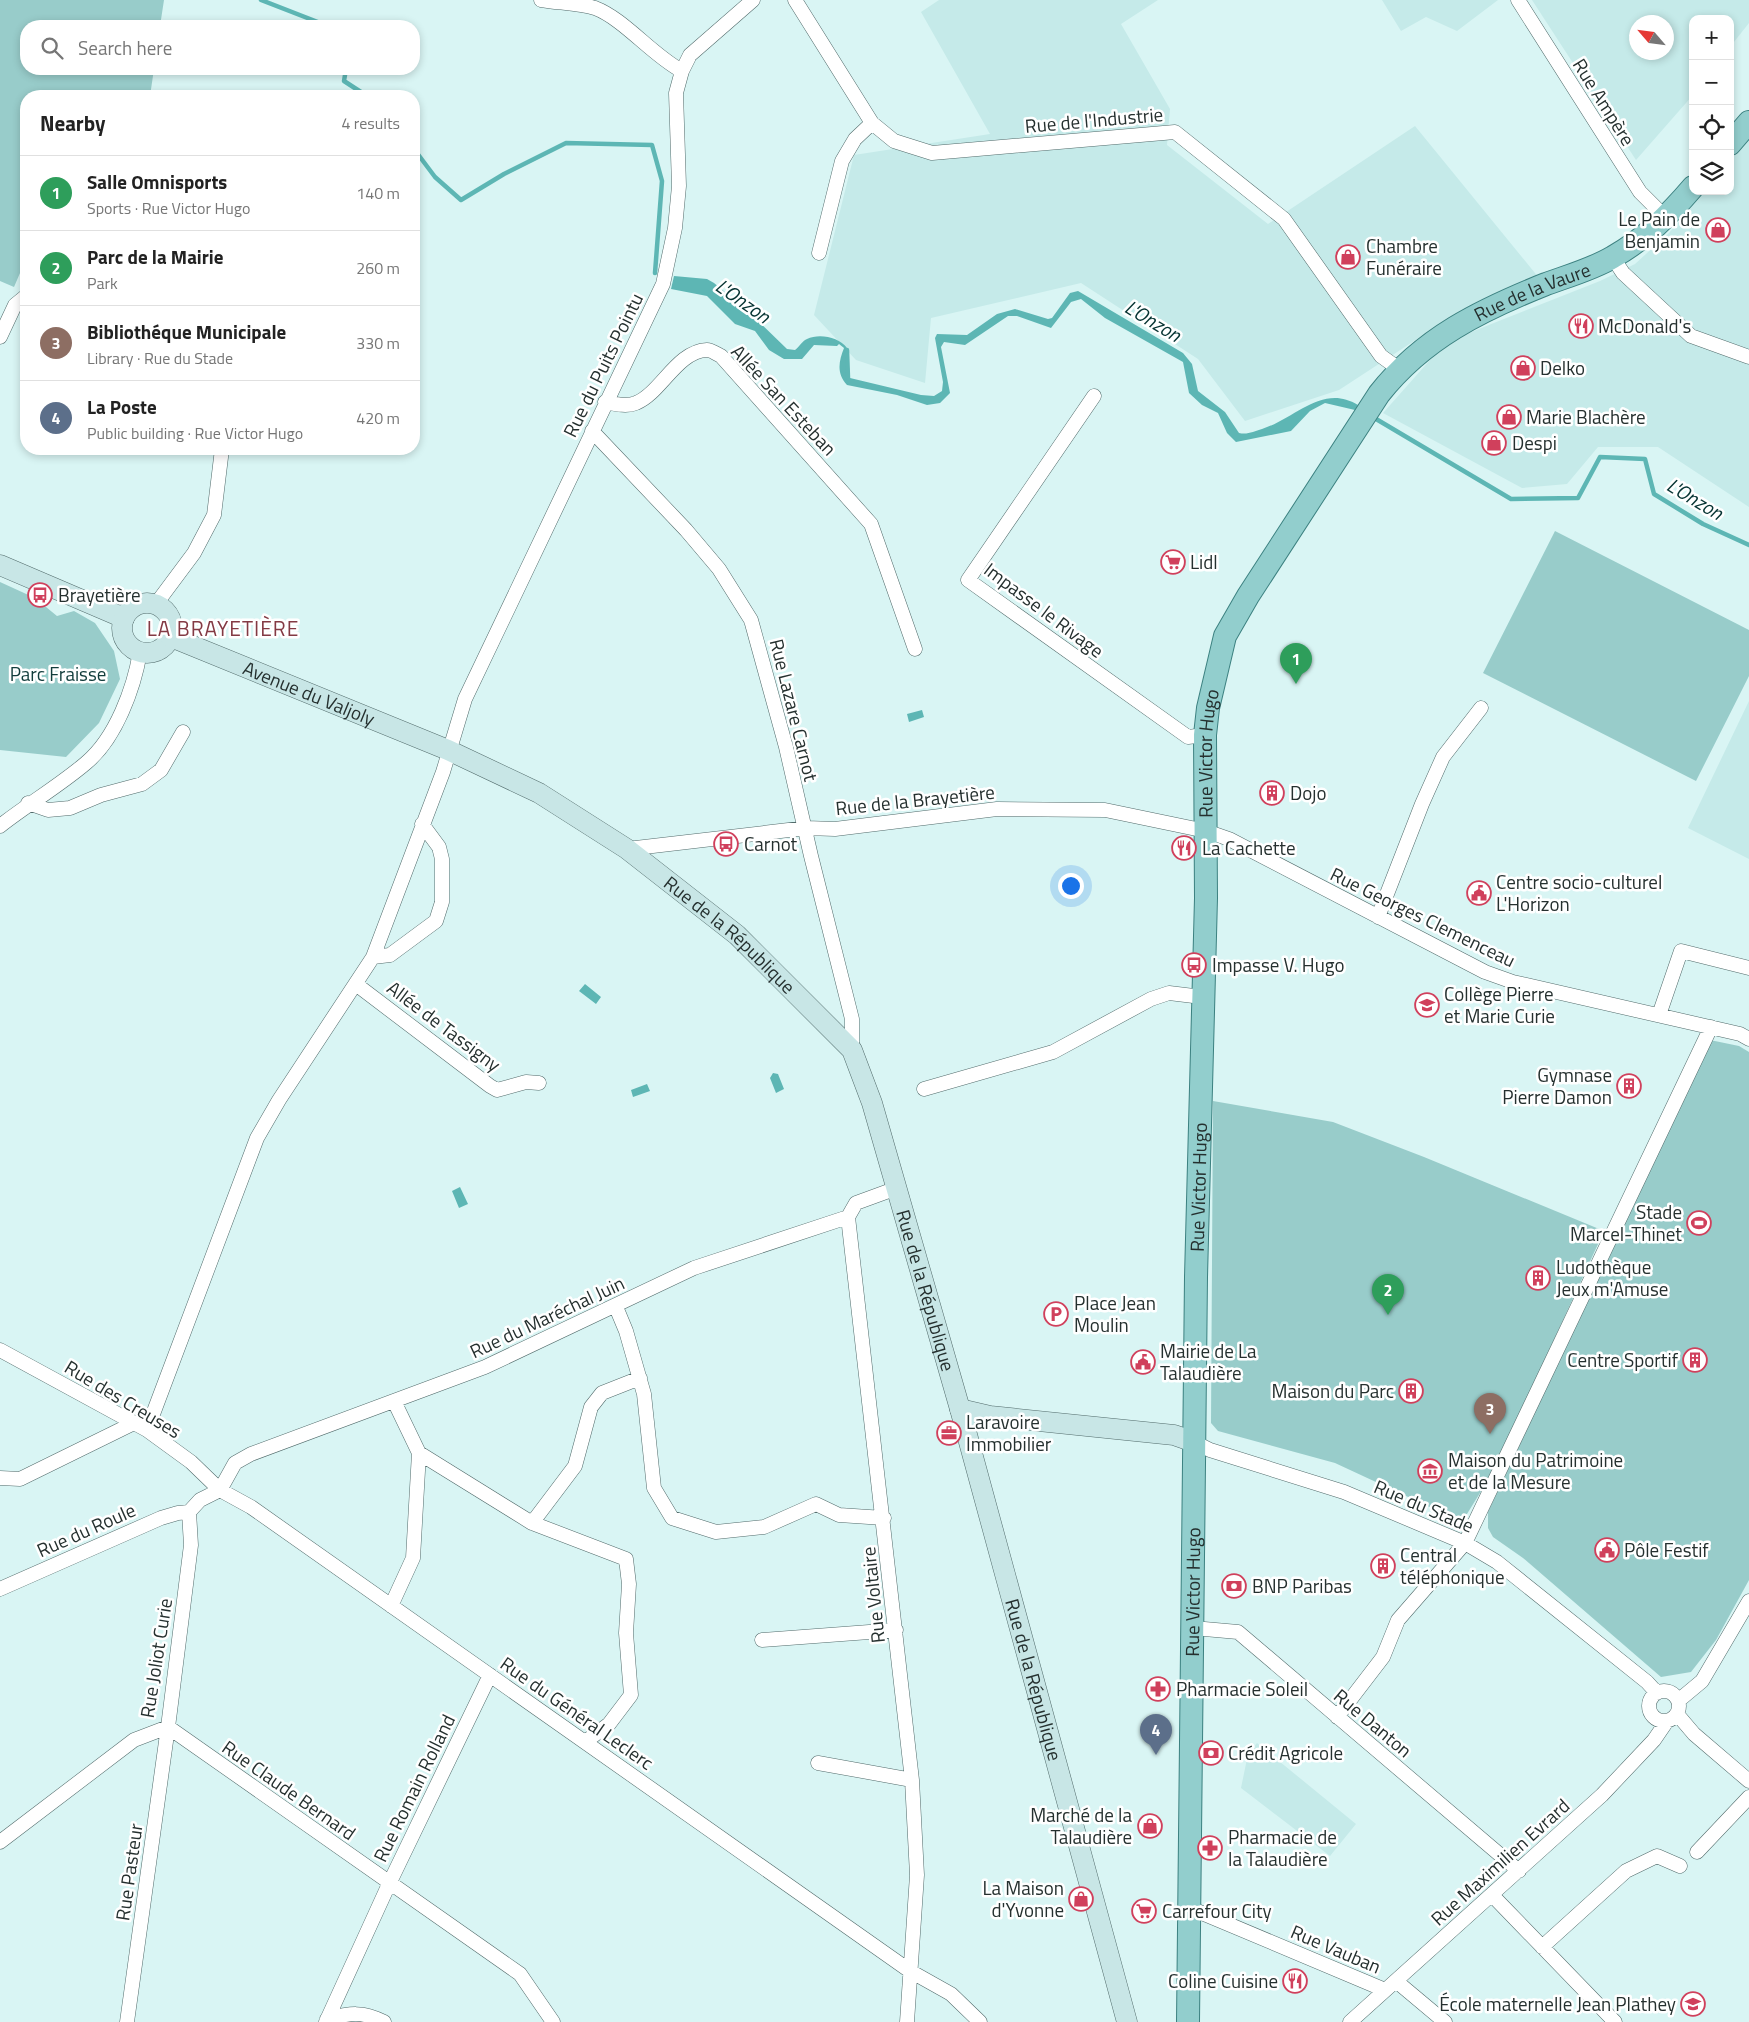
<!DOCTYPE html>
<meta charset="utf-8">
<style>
body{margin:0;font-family:"Titillium Web",sans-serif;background:#f6f6f6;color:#222}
.controls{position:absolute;right:15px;top:15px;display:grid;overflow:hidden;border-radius:10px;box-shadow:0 2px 8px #0003}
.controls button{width:45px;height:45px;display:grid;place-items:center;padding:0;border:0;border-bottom:1px solid #e0e0e0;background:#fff;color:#222;font:25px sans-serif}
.compass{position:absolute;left:1629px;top:15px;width:45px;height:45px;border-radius:50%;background:#fff;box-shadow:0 2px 8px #0003;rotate:298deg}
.you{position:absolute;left:1070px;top:885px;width:18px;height:18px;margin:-12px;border:4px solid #fff;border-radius:50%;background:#1a73e8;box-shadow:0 0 0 8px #1a73e833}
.badge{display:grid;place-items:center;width:32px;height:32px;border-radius:50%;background:#ea580c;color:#fff;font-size:16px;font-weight:700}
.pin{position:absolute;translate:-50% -41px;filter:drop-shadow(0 1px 2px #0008)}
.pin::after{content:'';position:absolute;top:26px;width:18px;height:15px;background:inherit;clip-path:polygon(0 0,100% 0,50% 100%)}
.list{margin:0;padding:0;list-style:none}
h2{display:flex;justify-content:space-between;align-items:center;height:65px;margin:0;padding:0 20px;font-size:21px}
h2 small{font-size:16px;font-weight:400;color:#767676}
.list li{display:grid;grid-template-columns:32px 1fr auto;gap:15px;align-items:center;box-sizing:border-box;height:75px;padding:0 20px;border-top:1px solid #e0e0e0}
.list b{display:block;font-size:19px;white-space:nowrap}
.list p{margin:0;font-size:16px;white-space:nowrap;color:#767676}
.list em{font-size:16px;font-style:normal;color:#767676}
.icon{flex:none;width:28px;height:28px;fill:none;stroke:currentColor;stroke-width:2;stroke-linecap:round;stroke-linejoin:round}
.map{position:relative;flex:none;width:1749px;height:2022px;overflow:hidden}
.search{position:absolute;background:#fff;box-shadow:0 2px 8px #0003;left:20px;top:20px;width:400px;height:55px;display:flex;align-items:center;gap:12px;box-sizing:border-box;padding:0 18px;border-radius:20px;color:#767676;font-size:19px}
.panel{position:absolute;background:#fff;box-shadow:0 2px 8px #0003;left:20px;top:90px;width:400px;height:365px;border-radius:20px}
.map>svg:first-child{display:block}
.built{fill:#c5eae9;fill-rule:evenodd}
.green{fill:#98ccca}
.water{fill:#5db6b4}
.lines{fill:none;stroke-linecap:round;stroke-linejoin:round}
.stream{stroke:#5db6b4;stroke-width:4.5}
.street-casing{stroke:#526b6b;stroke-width:15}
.secondary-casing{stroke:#526b6b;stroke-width:21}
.primary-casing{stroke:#3c8180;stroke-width:24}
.street{stroke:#fff;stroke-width:14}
.secondary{stroke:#c8e6e6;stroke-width:20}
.primary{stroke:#92cecd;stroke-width:22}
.labels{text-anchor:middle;stroke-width:5;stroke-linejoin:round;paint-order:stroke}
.street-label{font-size:19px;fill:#25302f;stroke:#fff}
.poi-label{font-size:19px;fill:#25302f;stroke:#fff;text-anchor:start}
.park-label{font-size:19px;fill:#123d3c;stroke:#fff}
.water-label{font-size:20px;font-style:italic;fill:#053332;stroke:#fff}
.quarter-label{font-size:21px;letter-spacing:1px;fill:#833a44;stroke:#fff}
</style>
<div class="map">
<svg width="1749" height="2022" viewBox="0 0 1749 2022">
<rect width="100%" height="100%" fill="#d9f5f4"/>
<path class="built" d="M939 0H1158L1121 24 1170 109 1167 145 1268 224 1415 126 1539 278 1437 326 1339 390 1245 421 1198 359 1081 283 931 318 925 383 856 360 814 315 854 155 990 134 921 12Z
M1382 0H1498L1457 31 1426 17 1401 31Z
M1532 0H1749V23L1730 47V19H1693V95L1636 160ZM1636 22H1666V52H1636Z
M1749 137V507L1658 447H1598L1567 484 1522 488 1383 413 1446 342 1600 281 1635 264 1669 233 1704 191H1730V159Z
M1749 701V859L1688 828Z
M1257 1743 1356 1824 1330 1856 1241 1788 1248 1754Z"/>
<path class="green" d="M0 0H164L160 26H26V69H154L150 96H26V259L14 287 0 281Z
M1555 531 1749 630V676L1696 781 1483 673Z
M0 582 35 598 57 616 74 611 95 623 114 651 120 679 99 723 66 757 0 750Z
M1710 1040 1739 1046 1749 1052V1580L1716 1640 1691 1672 1661 1677 1523 1558 1493 1537 1488 1528V1512Z
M1213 1101 1333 1122 1424 1157 1604 1231 1493 1472 1462 1522 1335 1463 1218 1431 1211 1423Z"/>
<path class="water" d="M674 276 707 279 714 283 749 312 787 349 795 350C799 347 803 340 807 339 819 333 839 337 847 348L846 365 850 378 921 395 934 396 942 391 943 382 935 338 937 334 967 335 997 314 1015 309 1048 319 1052 318 1070 293 1078 291 1183 353 1192 364 1198 391 1225 412 1239 433C1248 435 1254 431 1262 429 1296 418 1323 383 1358 405L1355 410 1325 403 1310 411 1291 431 1236 442 1227 433 1218 413 1202 405 1189 393 1183 362 1105 318 1081 299 1071 302 1051 328 1017 316H1008L965 345 944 342 941 347 950 393 940 403 927 405 897 395 847 385C836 373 839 361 844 348L839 344 837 346 814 345 802 359H784L769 350 755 331 735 324 707 296 671 289Z
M922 710 924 717 909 722 907 714Z
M585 984 601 997 596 1004 579 991Z
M773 1073 778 1074 784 1089 776 1093 770 1078Z
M647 1084 650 1091 633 1097 631 1090Z
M460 1187 468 1204 459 1208 452 1191Z"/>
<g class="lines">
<path class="stream" d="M261 0 328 26
M346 69 344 81 367 96
M414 149 435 177 461 200 504 174 566 143 652 145 662 181 655 273
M847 350 848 378
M1371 416 1511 499 1578 498 1600 457 1645 459 1654 494 1703 524 1749 545"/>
<g class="street-casing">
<path id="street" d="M541 0C558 3 579 3 595 8 624 19 652 55 682 71
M795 0 872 123 894 141 932 153 1175 132 1284 219 1381 356 1399 369
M1518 0 1640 192 1666 218
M819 253 842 161 855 139 872 123
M1613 258 1623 273 1691 336 1749 357
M0 337 15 305 26 296
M1094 396 968 580 1188 737 1205 735
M605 402C615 404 627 407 636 403 661 393 677 351 707 350 711 350 717 354 721 356L871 524 915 649
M592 431 686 530 719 569 751 620 786 747 811 856 852 1019V1050
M156 604 194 553 214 515 222 449
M28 803 48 810 70 808 101 795 142 784 161 770 183 732
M0 826C28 804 59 786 86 763 116 738 134 688 140 652
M627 849 806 828 835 829 997 809 1105 810 1206 831 1229 839 1485 972 1513 982 1740 1034 1749 1039
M1378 917 1422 804 1443 757 1481 708
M373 957 390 955 436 921 442 902V859L439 847 422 824
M357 985 490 1086 497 1090 526 1082 539 1083
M1659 1015 1681 951 1749 968
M924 1089 1053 1052 1151 999 1169 993 1202 997
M848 1217 912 1780 917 1875 907 2022
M616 1307 626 1331 644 1394 654 1488 672 1518 716 1532 764 1527 816 1504 839 1515 884 1518
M0 1350 147 1430 191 1462 220 1490 251 1507 910 1971 951 1994 980 2022
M147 1430 257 1138 279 1100 373 957 443 772 465 699 663 284 675 228 679 186 676 93 682 71 690 55 753 0
M1194 1442 1210 1450 1344 1492 1465 1543 1497 1562 1647 1682 1657 1693
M419 1453 532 1523 626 1559 629 1584 626 1633 631 1695 609 1724 585 1742
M0 1478 20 1479 134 1423
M220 1490 235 1463 251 1454 485 1367 694 1268 848 1217 856 1203 897 1188
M189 1512 200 1500 220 1490
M532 1523 575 1466 591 1407 602 1393 640 1378
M0 1589 161 1518 178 1513 189 1512
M391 1606 413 1558 419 1453 394 1401
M1193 1628 1238 1632 1519 1871
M762 1640 896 1630
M1649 1706a15 15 0 1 1 30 0a15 15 0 1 1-30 0Z
M1678 1701 1702 1681 1749 1601
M1677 1714 1694 1734 1749 1781
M1337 1717 1383 1657 1398 1620 1465 1543 1711 1027
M818 1763 912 1780
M0 1842 134 1740 168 1727 191 1545 189 1512
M1697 1852 1749 1797
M1492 1895 1615 2022
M1190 1908 1385 1990
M1542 1947 1626 1871 1657 1856 1680 1866
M1396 1981 1445 2022
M327 2019C350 2013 363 2011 384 2022
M127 2022 168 1727 520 1974 553 2022
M326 2022 389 1884 490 1675
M1350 2022 1602 1795 1654 1740 1667 1721"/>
</g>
<g class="secondary-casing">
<g id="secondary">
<path d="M0 565 124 618"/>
<circle cx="147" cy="628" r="25"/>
<path id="s1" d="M171 637 448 750 539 793 627 849 737 935 852 1050 872 1103 960 1409 1127 2022"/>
<path d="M960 1409 990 1416 1174 1435 1194 1442"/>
</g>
</g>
<g class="primary-casing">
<g id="primary">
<path d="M1730 144 1749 122"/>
<path id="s2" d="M1188 2022 1196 1277 1206 898 1205 735 1208 708 1225 636 1248 596 1379 394C1423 338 1481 310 1546 284 1568 276 1593 269 1613 257 1645 239 1669 215 1693 187"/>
</g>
</g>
<use href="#street" class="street"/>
<use href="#secondary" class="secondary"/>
<use href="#primary" class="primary"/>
</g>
<defs>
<g id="shop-ring" transform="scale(1.25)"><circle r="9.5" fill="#fff" stroke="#d0405c" stroke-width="1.5"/><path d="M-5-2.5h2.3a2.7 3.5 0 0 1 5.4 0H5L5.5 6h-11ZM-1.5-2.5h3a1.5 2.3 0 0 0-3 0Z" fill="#d0405c"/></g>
<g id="restaurant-ring" transform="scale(1.25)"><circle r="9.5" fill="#fff" stroke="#d0405c" stroke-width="1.5"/><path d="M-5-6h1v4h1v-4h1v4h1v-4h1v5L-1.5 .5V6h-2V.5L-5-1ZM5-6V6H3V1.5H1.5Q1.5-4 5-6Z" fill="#d0405c"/></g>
<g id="supermarket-ring" transform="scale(1.25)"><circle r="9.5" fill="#fff" stroke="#d0405c" stroke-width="1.5"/><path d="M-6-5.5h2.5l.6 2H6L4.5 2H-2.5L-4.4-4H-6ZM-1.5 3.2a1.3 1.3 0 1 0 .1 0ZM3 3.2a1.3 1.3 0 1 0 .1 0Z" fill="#d0405c"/></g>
<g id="bus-ring" transform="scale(1.25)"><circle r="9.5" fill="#fff" stroke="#d0405c" stroke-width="1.5"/><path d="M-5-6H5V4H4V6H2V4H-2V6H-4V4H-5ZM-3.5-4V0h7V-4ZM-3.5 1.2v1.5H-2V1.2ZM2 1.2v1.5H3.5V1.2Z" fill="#d0405c"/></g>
<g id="building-ring" transform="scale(1.25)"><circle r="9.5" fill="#fff" stroke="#d0405c" stroke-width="1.5"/><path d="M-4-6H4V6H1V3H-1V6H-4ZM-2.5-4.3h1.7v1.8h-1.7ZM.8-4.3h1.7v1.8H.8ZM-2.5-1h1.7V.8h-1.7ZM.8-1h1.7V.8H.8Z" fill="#d0405c"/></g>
<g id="civic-ring" transform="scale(1.25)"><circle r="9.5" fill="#fff" stroke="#d0405c" stroke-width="1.5"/><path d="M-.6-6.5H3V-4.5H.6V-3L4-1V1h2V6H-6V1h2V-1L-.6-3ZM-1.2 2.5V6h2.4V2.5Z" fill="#d0405c"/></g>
<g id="school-ring" transform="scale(1.25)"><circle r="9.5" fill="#fff" stroke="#d0405c" stroke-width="1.5"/><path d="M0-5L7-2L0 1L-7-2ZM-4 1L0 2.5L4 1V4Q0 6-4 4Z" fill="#d0405c"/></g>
<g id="stadium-ring" transform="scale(1.25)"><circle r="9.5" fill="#fff" stroke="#d0405c" stroke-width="1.5"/><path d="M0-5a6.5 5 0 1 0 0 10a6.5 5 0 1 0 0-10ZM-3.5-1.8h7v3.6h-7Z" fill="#d0405c"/></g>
<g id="parking-ring" transform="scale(1.25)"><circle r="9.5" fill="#fff" stroke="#d0405c" stroke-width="1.5"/><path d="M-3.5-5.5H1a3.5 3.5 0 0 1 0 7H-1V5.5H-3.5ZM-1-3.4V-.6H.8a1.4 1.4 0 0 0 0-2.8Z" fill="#d0405c"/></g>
<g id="office-ring" transform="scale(1.25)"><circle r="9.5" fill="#fff" stroke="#d0405c" stroke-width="1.5"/><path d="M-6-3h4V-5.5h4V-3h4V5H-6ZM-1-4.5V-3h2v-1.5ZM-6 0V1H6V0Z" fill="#d0405c"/></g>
<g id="museum-ring" transform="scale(1.25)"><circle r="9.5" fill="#fff" stroke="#d0405c" stroke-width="1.5"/><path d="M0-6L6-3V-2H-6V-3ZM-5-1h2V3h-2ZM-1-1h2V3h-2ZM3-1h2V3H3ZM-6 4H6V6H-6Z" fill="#d0405c"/></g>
<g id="bank-ring" transform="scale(1.25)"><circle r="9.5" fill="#fff" stroke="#d0405c" stroke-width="1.5"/><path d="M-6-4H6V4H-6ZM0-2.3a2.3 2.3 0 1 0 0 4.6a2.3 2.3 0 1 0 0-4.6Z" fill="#d0405c"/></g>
<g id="pharmacy-ring" transform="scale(1.25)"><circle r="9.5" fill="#fff" stroke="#d0405c" stroke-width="1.5"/><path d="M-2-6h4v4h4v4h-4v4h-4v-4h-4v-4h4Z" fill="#d0405c"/></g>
</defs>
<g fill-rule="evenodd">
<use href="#shop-ring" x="1718" y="230"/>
<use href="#shop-ring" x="1348" y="257"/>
<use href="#restaurant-ring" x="1581" y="326"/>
<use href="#shop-ring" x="1523" y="368"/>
<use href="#shop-ring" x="1509" y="417"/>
<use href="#shop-ring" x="1494" y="443"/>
<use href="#supermarket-ring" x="1173" y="562"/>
<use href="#bus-ring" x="40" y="595"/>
<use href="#building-ring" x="1272" y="793"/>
<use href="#bus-ring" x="726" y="844"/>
<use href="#restaurant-ring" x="1184" y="848"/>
<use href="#civic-ring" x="1479" y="893"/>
<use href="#bus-ring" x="1194" y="965"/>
<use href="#school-ring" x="1427" y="1005"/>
<use href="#building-ring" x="1629" y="1086"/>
<use href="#stadium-ring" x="1699" y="1223"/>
<use href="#building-ring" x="1538" y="1278"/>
<use href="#parking-ring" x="1056" y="1314"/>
<use href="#building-ring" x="1695" y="1360"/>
<use href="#civic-ring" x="1143" y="1362"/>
<use href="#building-ring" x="1411" y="1391"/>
<use href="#office-ring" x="949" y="1433"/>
<use href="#museum-ring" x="1430" y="1471"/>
<use href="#civic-ring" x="1607" y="1550"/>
<use href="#building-ring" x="1383" y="1566"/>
<use href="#bank-ring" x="1234" y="1586"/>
<use href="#pharmacy-ring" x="1158" y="1689"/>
<use href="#bank-ring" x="1211" y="1753"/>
<use href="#shop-ring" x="1150" y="1826"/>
<use href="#pharmacy-ring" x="1210" y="1848"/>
<use href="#shop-ring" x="1081" y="1899"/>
<use href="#supermarket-ring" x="1144" y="1911"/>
<use href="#restaurant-ring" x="1295" y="1981"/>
<use href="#school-ring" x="1693" y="2004"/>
</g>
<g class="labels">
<g class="street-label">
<text transform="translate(1604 102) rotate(58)" y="7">Rue Ampère</text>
<text transform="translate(1094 120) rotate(-5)" y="7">Rue de l'Industrie</text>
<text dy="7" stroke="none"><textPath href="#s2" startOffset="1862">Rue de la Vaure</textPath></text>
<text transform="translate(603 365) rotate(-64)" y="7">Rue du Puits Pointu</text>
<text transform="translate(784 400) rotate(47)" y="7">Allée San Esteban</text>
<text transform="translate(1044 610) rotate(37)" y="7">Impasse le Rivage</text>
<text dy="7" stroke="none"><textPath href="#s1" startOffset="149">Avenue du Valjoly</textPath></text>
<text transform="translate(794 710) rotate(76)" y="7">Rue Lazare Carnot</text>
<text dy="7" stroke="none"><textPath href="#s2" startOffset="1269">Rue Victor Hugo</textPath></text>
<text transform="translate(915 800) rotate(-6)" y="7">Rue de la Brayetière</text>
<text transform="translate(1423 917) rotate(26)" y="7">Rue Georges Clemenceau</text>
<text dy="7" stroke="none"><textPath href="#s1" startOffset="638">Rue de la République</textPath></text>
<text transform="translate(444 1026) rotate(37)" y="7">Allée de Tassigny</text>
<text dy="7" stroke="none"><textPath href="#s2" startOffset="835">Rue Victor Hugo</textPath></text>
<text dy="7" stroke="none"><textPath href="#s1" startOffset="1058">Rue de la République</textPath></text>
<text transform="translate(547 1317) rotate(-25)" y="7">Rue du Maréchal Juin</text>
<text transform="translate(123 1399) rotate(31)" y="7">Rue des Creuses</text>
<text transform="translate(1424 1506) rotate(23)" y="7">Rue du Stade</text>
<text transform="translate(86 1530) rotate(-24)" y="7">Rue du Roule</text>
<text dy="7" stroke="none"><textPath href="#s2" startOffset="430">Rue Victor Hugo</textPath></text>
<text transform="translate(873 1595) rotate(-96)" y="7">Rue Voltaire</text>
<text transform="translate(156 1658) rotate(-81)" y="7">Rue Joliot Curie</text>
<text dy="7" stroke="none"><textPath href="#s1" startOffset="1462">Rue de la République</textPath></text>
<text transform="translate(577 1713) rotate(35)" y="7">Rue du Général Leclerc</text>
<text transform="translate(1373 1723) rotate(40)" y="7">Rue Danton</text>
<text transform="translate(414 1788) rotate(-64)" y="7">Rue Romain Rolland</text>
<text transform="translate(289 1790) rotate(35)" y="7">Rue Claude Bernard</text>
<text transform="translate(1500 1862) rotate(-42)" y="7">Rue Maximilien Evrard</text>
<text transform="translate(129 1872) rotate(-82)" y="7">Rue Pasteur</text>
<text transform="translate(1336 1949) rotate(23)" y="7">Rue Vauban</text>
</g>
<g class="poi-label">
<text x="1700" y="226" text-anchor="end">Le Pain de<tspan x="1700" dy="22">Benjamin</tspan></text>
<text x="1366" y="253">Chambre<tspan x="1366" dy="22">Funéraire</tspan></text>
<text x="1598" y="333">McDonald's</text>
<text x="1540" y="375">Delko</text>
<text x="1526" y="424">Marie Blachère</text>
<text x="1512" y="450">Despi</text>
<text x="1190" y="569">Lidl</text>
<text x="58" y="602">Brayetière</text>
<text x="1290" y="800">Dojo</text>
<text x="744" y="851">Carnot</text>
<text x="1202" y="855">La Cachette</text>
<text x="1496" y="889">Centre socio-culturel<tspan x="1496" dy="22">L'Horizon</tspan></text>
<text x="1212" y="972">Impasse V. Hugo</text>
<text x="1444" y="1001">Collège Pierre<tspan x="1444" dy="22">et Marie Curie</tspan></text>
<text x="1612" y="1082" text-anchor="end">Gymnase<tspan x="1612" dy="22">Pierre Damon</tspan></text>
<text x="1682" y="1219" text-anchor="end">Stade<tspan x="1682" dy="22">Marcel-Thinet</tspan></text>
<text x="1556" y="1274">Ludothèque<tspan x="1556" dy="22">Jeux m'Amuse</tspan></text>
<text x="1074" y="1310">Place Jean<tspan x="1074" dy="22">Moulin</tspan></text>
<text x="1160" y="1358">Mairie de La<tspan x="1160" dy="22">Talaudière</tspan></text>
<text x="1678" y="1367" text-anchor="end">Centre Sportif</text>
<text x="1394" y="1398" text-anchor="end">Maison du Parc</text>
<text x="966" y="1429">Laravoire<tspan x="966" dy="22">Immobilier</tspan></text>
<text x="1448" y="1467">Maison du Patrimoine<tspan x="1448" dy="22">et de la Mesure</tspan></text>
<text x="1624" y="1557">Pôle Festif</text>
<text x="1400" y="1562">Central<tspan x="1400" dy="22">téléphonique</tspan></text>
<text x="1252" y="1593">BNP Paribas</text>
<text x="1176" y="1696">Pharmacie Soleil</text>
<text x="1228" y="1760">Crédit Agricole</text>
<text x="1132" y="1822" text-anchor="end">Marché de la<tspan x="1132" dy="22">Talaudière</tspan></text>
<text x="1228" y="1844">Pharmacie de<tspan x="1228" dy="22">la Talaudière</tspan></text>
<text x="1064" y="1895" text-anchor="end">La Maison<tspan x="1064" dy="22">d'Yvonne</tspan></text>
<text x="1162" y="1918">Carrefour City</text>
<text x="1278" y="1988" text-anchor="end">Coline Cuisine</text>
<text x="1676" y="2011" text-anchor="end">École maternelle Jean Plathey</text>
</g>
<g class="park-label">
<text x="58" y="681">Parc Fraisse</text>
</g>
<g class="water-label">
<text transform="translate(743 301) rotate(35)" y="7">L'Onzon</text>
<text transform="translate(1153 321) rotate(31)" y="7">L'Onzon</text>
<text transform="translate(1695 499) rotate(31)" y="7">L'Onzon</text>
</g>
<g class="quarter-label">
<text x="223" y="636">LA BRAYETIÈRE</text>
</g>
</g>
</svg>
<div class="controls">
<button>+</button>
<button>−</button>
<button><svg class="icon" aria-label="locate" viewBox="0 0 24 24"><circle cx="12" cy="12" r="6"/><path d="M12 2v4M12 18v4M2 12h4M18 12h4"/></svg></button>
<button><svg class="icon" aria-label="layers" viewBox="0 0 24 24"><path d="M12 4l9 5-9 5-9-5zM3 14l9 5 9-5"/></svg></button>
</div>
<svg class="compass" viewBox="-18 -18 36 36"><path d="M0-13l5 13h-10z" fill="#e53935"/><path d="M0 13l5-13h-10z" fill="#767676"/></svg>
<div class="you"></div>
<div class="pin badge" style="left:1296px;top:684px;background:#2e9e5b">1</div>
<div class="pin badge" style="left:1388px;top:1315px;background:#2e9e5b">2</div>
<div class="pin badge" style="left:1490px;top:1434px;background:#8d6e63">3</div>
<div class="pin badge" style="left:1156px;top:1755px;background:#5c6f8a">4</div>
<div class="search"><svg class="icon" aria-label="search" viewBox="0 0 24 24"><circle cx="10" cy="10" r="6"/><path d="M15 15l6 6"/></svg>Search here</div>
<section class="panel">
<h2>Nearby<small>4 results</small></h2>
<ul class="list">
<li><span class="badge" style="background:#2e9e5b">1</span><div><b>Salle Omnisports</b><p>Sports · Rue Victor Hugo</p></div><em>140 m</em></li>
<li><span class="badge" style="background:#2e9e5b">2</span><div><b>Parc de la Mairie</b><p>Park</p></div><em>260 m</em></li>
<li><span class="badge" style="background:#8d6e63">3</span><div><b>Bibliothéque Municipale</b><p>Library · Rue du Stade</p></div><em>330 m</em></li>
<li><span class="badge" style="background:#5c6f8a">4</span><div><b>La Poste</b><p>Public building · Rue Victor Hugo</p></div><em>420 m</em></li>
</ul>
</section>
</div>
